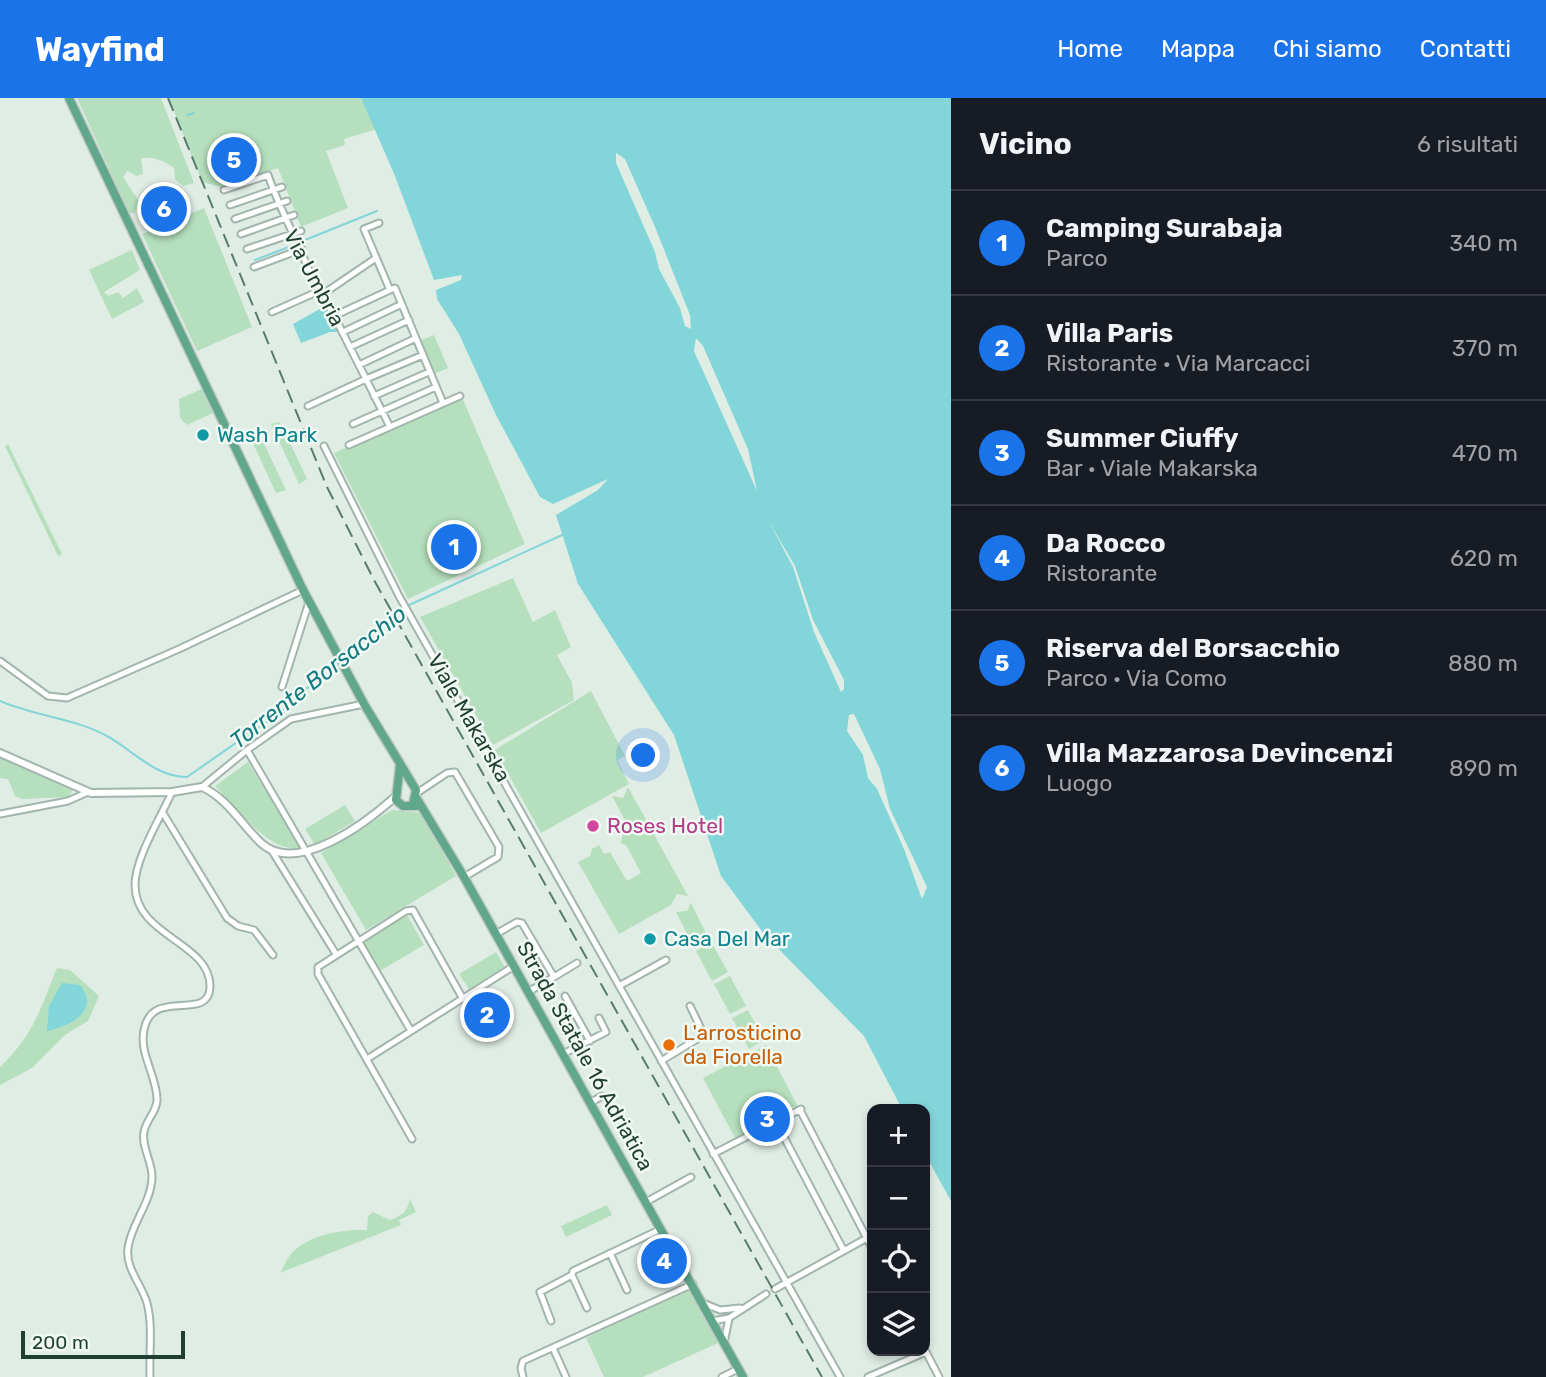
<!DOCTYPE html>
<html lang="it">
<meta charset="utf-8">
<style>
body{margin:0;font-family:Rubik,sans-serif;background:#20242c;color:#f1f3f6}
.controls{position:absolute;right:21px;bottom:21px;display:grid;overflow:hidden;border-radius:14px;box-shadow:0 4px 10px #0003}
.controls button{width:63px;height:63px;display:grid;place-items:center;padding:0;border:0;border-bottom:2px solid #363941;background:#171b24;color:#f1f3f6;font:35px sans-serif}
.scale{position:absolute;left:21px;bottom:18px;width:164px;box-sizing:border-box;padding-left:7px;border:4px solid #1f3f32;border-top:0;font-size:19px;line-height:24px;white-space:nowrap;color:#1f3f32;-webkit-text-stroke:5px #f1f9f4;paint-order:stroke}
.you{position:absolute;left:644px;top:658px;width:24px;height:24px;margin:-18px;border:5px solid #fff;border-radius:50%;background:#1a73e8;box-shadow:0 0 0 10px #1a73e833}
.badge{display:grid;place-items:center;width:46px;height:46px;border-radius:50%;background:#1a73e8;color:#fff;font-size:23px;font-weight:700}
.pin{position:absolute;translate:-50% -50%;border:4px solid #fff;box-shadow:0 2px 7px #0006}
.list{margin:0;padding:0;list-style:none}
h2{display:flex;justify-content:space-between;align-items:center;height:91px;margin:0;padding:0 28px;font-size:30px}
h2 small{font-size:23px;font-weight:400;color:#9ea1a6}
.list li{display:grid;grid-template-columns:46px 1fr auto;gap:21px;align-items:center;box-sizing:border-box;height:105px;padding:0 28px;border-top:2px solid #363941}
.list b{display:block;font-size:26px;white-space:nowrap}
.list p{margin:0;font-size:23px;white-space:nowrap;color:#9ea1a6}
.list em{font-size:23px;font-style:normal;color:#9ea1a6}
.icon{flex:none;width:38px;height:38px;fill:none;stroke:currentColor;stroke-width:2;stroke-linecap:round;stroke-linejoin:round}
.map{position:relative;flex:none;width:951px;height:1279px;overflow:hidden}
header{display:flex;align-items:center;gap:42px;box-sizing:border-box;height:98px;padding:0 35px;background:#1a73e8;color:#fff}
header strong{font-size:33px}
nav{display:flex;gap:38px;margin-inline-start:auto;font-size:24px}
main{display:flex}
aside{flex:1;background:#171b24}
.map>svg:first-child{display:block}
.green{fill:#b6e0bd}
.water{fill:#82d5d8}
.pier{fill:#e0ede5}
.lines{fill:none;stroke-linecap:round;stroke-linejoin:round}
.stream{stroke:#82d5d8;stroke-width:2}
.minor-casing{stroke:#a2b5ac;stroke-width:9}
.tertiary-casing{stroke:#a2b5ac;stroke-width:10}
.primary-casing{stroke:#c0c9c6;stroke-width:11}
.minor{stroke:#fff;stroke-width:5}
.tertiary{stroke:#fff;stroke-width:6}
.primary{stroke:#60a78c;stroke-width:8}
.rail{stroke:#597b6e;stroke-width:2;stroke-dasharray:14 7;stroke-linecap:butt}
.culture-dot{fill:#0f9aa8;stroke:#f1f9f4;stroke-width:2.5}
.hotel-dot{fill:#d1479c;stroke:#f1f9f4;stroke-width:2.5}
.food-dot{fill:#e8710a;stroke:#f1f9f4;stroke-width:2.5}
.labels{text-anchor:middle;stroke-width:5;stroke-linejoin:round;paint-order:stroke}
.street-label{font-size:21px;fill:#1f3f32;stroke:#f1f9f4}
.culture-label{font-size:21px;fill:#0d838f;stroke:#f1f9f4;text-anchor:start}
.hotel-label{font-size:21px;fill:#b23c85;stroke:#f1f9f4;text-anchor:start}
.food-label{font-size:21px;fill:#c56008;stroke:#f1f9f4;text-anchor:start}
.water-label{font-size:23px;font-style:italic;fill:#137b81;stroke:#f1f9f4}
</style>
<header>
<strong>Wayfind</strong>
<nav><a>Home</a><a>Mappa</a><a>Chi siamo</a><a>Contatti</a></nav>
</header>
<main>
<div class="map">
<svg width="951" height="1279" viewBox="0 0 951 1279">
<rect width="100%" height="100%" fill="#e0ede5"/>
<path class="green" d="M77 0H161L194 85 183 88 175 81 174 70C165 64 152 57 141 61L143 76 137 78 127 73 123 79 140 105 134 115H129Z
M169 0H409L417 19 344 41 345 47 326 53 348 110 301 129 278 70 222 89 202 84Z
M204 110 252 229 197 253 142 136Z
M132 152 140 172 104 194 108 198 118 194 123 200 137 190 144 204 112 221 89 172Z
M434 237 448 270 434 276 419 243Z
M206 289 217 313 187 327 180 320 179 301Z
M462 299 525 446 408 501 334 355Z
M280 324 307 381 299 386 271 326Z
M253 335H259L286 392 276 395 250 339Z
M8 346 62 456 58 458 5 348Z
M513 480 533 524 555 512 571 549 557 557 572 585 574 602 493 647 420 519Z
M591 593 625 658 617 662 629 686 541 735 495 652Z
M0 658 73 691 69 699 22 701 15 698 8 681 0 680Z
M248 664 301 750C268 756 236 708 215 688Z
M628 689 688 798 677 796 671 807 619 836 578 764 590 758 592 751 599 747 604 756 610 754 627 783 641 775 626 747 621 745 623 734 629 730 612 698 623 700Z
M345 707 355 723 315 747 305 731Z
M392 712 421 715 456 778 366 832 321 755Z
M691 805 709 841 694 850 676 814 687 813Z
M407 817 424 847 380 873 362 843Z
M711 844 728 874 712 883 696 853Z
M496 854 505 869 469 891 459 876Z
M57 870 70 872 99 898 88 923 65 937 32 970 0 987V969C35 935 39 913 57 870Z
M730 878 746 908 730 916 714 886Z
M748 912 764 942 749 951 732 920Z
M766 947 798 1009H790L785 1016 735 1040 703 980Z
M410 1101 416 1114 399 1122 401 1127 280 1175C284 1169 287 1160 292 1155 309 1136 343 1131 367 1132L368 1118 373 1114 390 1122C402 1118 407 1114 410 1101Z
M607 1107 612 1117 566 1139 561 1128Z
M688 1191 718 1245 643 1279H604L586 1240Z"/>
<path class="water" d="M361 0H951V1103L925 1056V1011H902L864 938 764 836 721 778 674 637 578 486 556 417 598 392 608 381 553 406 540 399 496 317 459 236 437 201 436 192 461 182 462 177 434 182 395 78Z
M327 207 339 234H330L301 245 293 226Z
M62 885 80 887C101 913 70 928 47 933L49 908Z"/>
<path class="pier" d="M616 55 625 61 655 129 690 217 691 231 685 228 680 210 659 171 655 154 616 65Z
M696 240 703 248 748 351 757 393 694 253Z
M768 422 795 468 813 522 844 582V591L841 594 814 534 793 469Z
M854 616 880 671 890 711 927 789 922 801 904 751 877 691 868 680 863 657 847 633 849 617Z"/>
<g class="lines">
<path class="stream" d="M188 17 194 15
M300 144 377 113
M255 162 294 147
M407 508 562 437
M342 555 402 510
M0 603C34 618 74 620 107 638 134 653 155 679 187 679L292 606 335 561"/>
<g class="minor-casing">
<path id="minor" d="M224 92 268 77C282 118 303 152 317 193L323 196 366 281 308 308
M230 107 282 89
M235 121 287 103
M379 125 364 131 390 192
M241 136 294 117
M247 151 301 133
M254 169 302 151
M390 192 395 190 443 305
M323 196 376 160
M272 214 319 193
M334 218 390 192
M343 234 402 206
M350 249 409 222
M359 267 416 240
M374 298 429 274
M353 326 436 289
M390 329 366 281 423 257
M349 347 460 298
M324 348 399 498 840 1279
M0 563 48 598 67 600 179 551 303 492
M282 589 309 504
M247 652 411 933
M202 689 247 652 291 621 364 606
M417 695 447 675 455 674 499 749 498 759 464 779
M163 715 227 820 238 828 254 832 273 857
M0 716 68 703 88 694
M272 753 336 856
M496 836 517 824 522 825 554 879 528 894
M554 879 577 865
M619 888 666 862
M565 898 590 943
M563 956 606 934 599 920
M367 961 514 868
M661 963 704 937 690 908
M590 1005 602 998
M800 1012 872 1150
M776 1024 844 1153
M412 1041 318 876V869L406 813 413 812 463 901
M713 1056 801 1011
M646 1104 691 1079
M610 1155 627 1192
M775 1191 867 1140
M703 1205 720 1212 740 1210
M587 1210 572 1177 573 1173 661 1131
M551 1223 540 1194 572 1177
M712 1223 729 1220 766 1196
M724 1245 729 1220
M553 1250 566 1279
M925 1252 939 1279
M150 1279C149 1256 153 1227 147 1205 142 1187 125 1170 128 1150 131 1126 151 1105 152 1080 153 1065 141 1049 144 1034 146 1021 158 1013 157 1000 156 977 139 955 144 932 152 888 209 925 210 889 211 844 135 839 135 787 135 760 161 719 172 694
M523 1279 521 1270 523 1263 693 1186
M722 1279 738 1271
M868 1279 926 1254"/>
</g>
<g class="tertiary-casing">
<path id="tertiary" d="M0 655 91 695 172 694 202 689C227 700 242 727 261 745 297 778 367 724 395 699"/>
</g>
<g class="primary-casing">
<path id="primary" d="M69 0 303 492 364 606 416 692 413 706
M400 667 396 702 403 708H417
M417 701 464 779 743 1279"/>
</g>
<use href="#minor" class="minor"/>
<use href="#tertiary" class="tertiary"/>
<use href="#primary" class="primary"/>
<path class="rail" d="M168 0 327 389 374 482 822 1279"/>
</g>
<g class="culture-dot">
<circle cx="203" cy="337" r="7"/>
<circle cx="650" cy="841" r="7"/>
</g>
<circle class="hotel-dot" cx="593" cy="728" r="7"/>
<circle class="food-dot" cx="669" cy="947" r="7"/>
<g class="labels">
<g class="street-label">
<text transform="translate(314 180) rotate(62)" y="7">Via Umbria</text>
<text transform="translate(469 620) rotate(60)" y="7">Viale Makarska</text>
<text transform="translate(585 958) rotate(61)" y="7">Strada Statale 16 Adriatica</text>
</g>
<g class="culture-label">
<text x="217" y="344">Wash Park</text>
<text x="664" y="848">Casa Del Mar</text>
</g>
<g class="hotel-label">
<text x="607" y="735">Roses Hotel</text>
</g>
<g class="food-label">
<text x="683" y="942">L'arrosticino<tspan x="683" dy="24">da Fiorella</tspan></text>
</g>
<g class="water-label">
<text transform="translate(318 579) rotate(-38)" y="8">Torrente Borsacchio</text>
</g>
</g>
</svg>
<div class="controls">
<button>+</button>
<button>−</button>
<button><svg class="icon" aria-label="locate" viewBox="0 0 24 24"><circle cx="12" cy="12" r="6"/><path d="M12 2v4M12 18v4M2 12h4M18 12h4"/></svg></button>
<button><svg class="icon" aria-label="layers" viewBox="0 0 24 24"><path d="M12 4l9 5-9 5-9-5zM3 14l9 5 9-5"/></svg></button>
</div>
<div class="scale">200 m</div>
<div class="you"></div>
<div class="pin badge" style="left:454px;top:449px">1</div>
<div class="pin badge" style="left:487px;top:917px">2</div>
<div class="pin badge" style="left:767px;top:1021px">3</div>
<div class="pin badge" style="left:664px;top:1163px">4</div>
<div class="pin badge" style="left:234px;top:62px">5</div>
<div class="pin badge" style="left:164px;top:111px">6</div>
</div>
<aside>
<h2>Vicino<small>6 risultati</small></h2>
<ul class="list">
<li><span class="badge">1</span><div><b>Camping Surabaja</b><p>Parco</p></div><em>340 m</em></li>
<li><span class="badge">2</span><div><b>Villa Paris</b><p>Ristorante · Via Marcacci</p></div><em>370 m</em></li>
<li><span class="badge">3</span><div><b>Summer Ciuffy</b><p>Bar · Viale Makarska</p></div><em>470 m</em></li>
<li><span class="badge">4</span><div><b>Da Rocco</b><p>Ristorante</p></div><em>620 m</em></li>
<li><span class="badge">5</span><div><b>Riserva del Borsacchio</b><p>Parco · Via Como</p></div><em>880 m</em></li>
<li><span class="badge">6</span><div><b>Villa Mazzarosa Devincenzi</b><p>Luogo</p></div><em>890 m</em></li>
</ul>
</aside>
</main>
